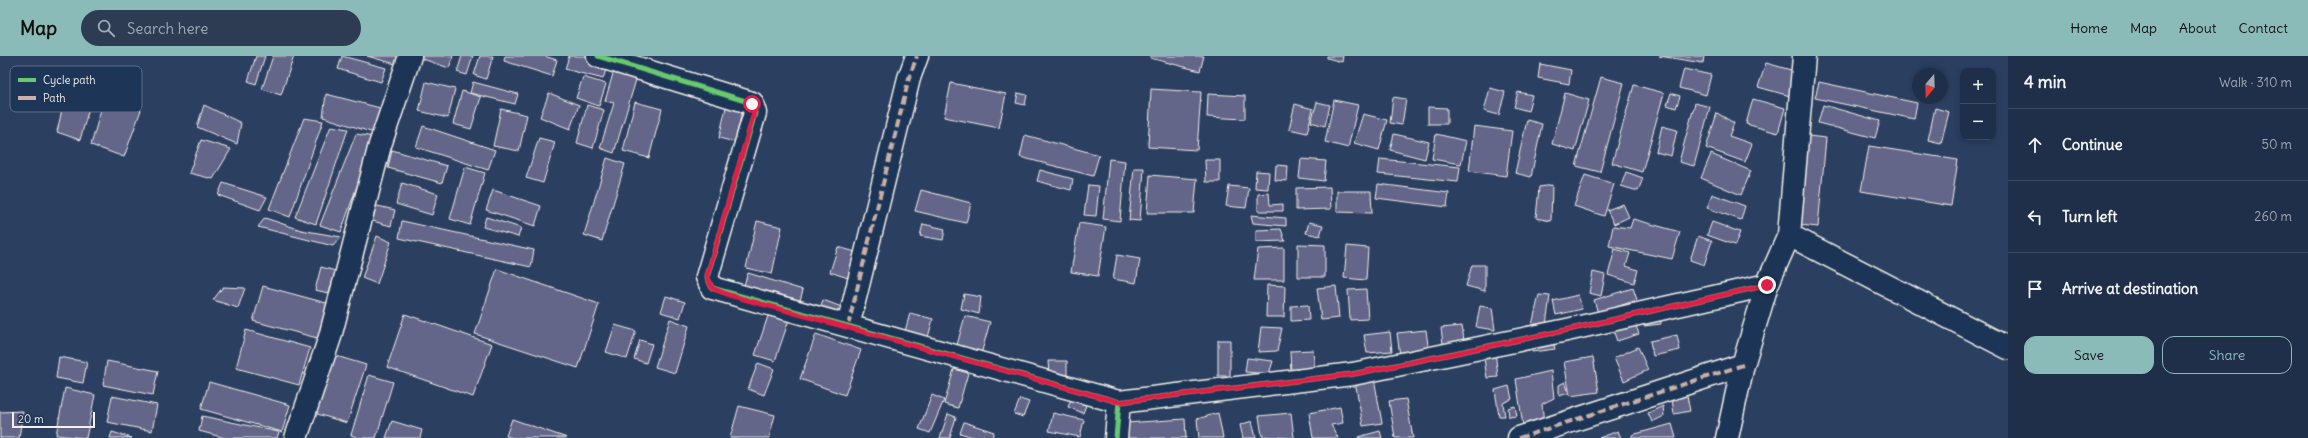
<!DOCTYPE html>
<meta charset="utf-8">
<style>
body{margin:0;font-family:Delius,sans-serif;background:#2d3b53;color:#f1f3f6}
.controls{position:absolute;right:12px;top:12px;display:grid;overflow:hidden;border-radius:8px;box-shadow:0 2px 6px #0003}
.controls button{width:36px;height:36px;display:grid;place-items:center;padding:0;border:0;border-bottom:1px solid #3d4a61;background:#202f49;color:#f1f3f6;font:20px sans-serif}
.compass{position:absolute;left:1912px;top:12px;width:36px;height:36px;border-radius:50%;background:#202f49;box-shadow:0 2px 6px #0003;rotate:199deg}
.scale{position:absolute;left:12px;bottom:10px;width:83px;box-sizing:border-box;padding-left:4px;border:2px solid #f4f1e8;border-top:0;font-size:11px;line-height:14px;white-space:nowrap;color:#f4f1e8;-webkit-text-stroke:3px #1d3557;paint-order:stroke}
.stop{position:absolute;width:12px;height:12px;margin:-9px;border:3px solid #e11d48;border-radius:50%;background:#fff}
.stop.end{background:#e11d48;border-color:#fff;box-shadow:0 1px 4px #0008}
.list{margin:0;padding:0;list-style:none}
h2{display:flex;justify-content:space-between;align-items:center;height:52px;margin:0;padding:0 16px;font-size:17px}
h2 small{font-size:13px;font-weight:400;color:#a2a9b4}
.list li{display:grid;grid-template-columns:26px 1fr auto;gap:12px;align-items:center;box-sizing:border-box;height:72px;padding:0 16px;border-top:1px solid #3d4a61}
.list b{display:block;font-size:15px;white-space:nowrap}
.list em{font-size:13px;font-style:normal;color:#a2a9b4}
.actions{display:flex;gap:8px;padding:12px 16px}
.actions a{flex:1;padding:9px 0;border:1px solid #8bbbb9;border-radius:12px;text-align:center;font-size:14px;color:#8bbbb9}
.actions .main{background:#8bbbb9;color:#111}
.icon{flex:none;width:22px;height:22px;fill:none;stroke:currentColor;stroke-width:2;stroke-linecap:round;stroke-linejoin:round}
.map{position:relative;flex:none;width:2008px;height:382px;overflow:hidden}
header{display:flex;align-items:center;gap:24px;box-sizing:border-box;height:56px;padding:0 20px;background:#8bbbb9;color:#111}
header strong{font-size:19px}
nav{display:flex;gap:22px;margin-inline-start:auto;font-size:14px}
.search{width:280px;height:36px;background:#2d3b53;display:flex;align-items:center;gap:10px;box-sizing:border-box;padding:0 14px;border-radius:22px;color:#a2a9b4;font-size:15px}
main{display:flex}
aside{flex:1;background:#202f49}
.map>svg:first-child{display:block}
.building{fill:#636589;stroke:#f4f1e8}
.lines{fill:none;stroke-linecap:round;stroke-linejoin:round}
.street-casing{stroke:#f4f1e8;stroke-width:25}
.street{stroke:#1d3557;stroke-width:22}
.quiet{stroke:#cab0a6;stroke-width:4;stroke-dasharray:8 4;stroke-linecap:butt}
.cycleway-casing{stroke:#1d3557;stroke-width:8}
.cycleway{stroke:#67ca6e;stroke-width:5}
.route{stroke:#e11d48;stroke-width:5}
.key{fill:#1d3557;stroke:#5e6d82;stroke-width:1}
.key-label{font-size:11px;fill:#f4f1e8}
</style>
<header>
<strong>Map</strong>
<div class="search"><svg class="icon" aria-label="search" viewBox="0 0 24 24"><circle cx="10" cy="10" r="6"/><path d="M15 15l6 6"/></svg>Search here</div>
<nav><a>Home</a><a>Map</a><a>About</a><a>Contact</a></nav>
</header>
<main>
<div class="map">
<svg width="2008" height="382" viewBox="0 0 2008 382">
<rect width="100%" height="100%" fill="#2b3f61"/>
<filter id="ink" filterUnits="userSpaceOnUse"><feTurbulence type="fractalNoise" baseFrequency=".025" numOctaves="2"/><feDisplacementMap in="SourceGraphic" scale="8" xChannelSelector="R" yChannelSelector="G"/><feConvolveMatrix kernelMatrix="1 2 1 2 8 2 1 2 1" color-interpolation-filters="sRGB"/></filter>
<g filter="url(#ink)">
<path class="building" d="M256 0H265L256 28 248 25Z
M273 0H294L281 39 262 33Z
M342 0 386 12 381 26 338 13Z
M367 0H402L399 9Z
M414 0H453L449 12Z
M462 0H473L467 19 457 16Z
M480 0H493L486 23 474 19Z
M505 0H544L557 4 552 20 504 5Z
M569 0H585L608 7 603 23 565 13Z
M1151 0H1204L1200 15 1150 2Z
M1327 0H1343L1342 6 1327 2Z
M1659 0H1704L1703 7Z
M1766 7 1798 16 1790 40 1758 31Z
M1540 8 1571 14 1569 28 1538 22Z
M615 11 638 17 614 97 600 92 614 47 605 45Z
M1684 13 1711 19 1706 39 1679 32Z
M583 21 606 28 599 50 576 42Z
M1601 21 1624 27 1600 116 1576 110Z
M426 26 455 33 448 62 419 55Z
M473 26 518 38 515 48 470 37Z
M1819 26 1917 47 1914 63 1815 42Z
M951 27 1006 38 999 72 944 61Z
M1634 29 1664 37 1642 116 1612 107Z
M1490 32 1505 36 1499 59 1484 55Z
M1151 33 1201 36 1197 94 1148 91Z
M462 35 481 41 471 73 453 68Z
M1518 36 1532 39 1528 55 1514 51Z
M549 37 579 49 570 73 540 61Z
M1018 37 1027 39 1025 49 1016 47Z
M1565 37 1589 44 1575 95 1552 88Z
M1671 37 1680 40 1676 52 1667 49Z
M326 38 384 53 374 77 323 61Z
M1208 38 1245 40V63L1207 61Z
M65 40 89 52 80 84 57 76Z
M1393 41 1406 43 1402 69 1390 67Z
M104 43 141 54 124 101 91 89Z
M1753 43 1785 52 1778 77 1746 68Z
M1334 44 1358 49 1348 92 1325 86Z
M635 46 662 53 649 102 623 95Z
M1317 46 1330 49 1325 70 1311 66Z
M727 47 743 51 735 86 719 82Z
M1695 47 1710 51 1694 110 1679 106Z
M1295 48 1313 53 1307 77 1289 73Z
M204 49 241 67 237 88 197 71Z
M587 49 604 54 593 92 577 87Z
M1823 49 1880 65 1875 82 1818 67Z
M1428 51 1447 52V68H1428Z
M1935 52 1949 56 1941 87 1928 84Z
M501 53 527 59 519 95 493 90Z
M1717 57 1734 67 1729 80 1752 88 1745 106 1706 92Z
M1363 58 1387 64 1379 94 1354 87Z
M304 62 323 65 290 161 269 153Z
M1527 64 1542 68 1531 121 1515 117Z
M331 70 348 73 316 168 295 161Z
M423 70 495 94 488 114 416 91Z
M1474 70 1512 75 1506 120 1469 115Z
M1662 70 1677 74 1671 100 1656 96Z
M356 78 374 81 341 176 320 169Z
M1394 78 1429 86 1425 103 1390 94Z
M1436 78 1466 85 1461 108 1432 103Z
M1025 79 1099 99 1093 120 1020 101Z
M1808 80 1826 82 1818 171 1800 169Z
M539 82 555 86 543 127 526 122Z
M201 84 231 93 213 123 189 117Z
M1869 90 1958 104 1951 150 1861 135Z
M392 94 447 110 442 127 388 112Z
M1711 98 1751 115 1741 139 1701 122Z
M607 102 625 108 602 185 584 179Z
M1109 103 1125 105 1120 165 1103 163Z
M1301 103 1326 105 1324 125 1299 122Z
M1380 103 1460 111 1458 126 1378 118Z
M1205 104H1220V126H1206Z
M1276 109 1288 110 1287 125 1275 124Z
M465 111 485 117 470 169 450 163Z
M1134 112H1144L1140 165 1129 164Z
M1040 114 1073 123 1071 134 1037 125Z
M1256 115 1269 116 1268 133 1255 132Z
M1626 116 1643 122 1638 135 1621 130Z
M1150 119 1197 123 1194 157H1147Z
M1585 119 1614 128 1604 160 1574 150Z
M223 127 267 141 260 154 218 139Z
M402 127 438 138 432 159 396 148Z
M1378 128 1449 137 1447 151 1376 142Z
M1088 129 1099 130 1096 160 1084 159Z
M1552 129 1551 165 1536 162 1539 131Z
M1229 130 1249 132 1246 152 1226 150Z
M1330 131 1331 153 1296 154V132Z
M493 134 541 150 535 170 486 154Z
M921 134 971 147 966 167 915 155Z
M1337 135H1371L1372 157 1337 156Z
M1269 137 1270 149 1283 148V155H1258V138Z
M1712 138 1745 150 1741 164 1707 152Z
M1623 148 1629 161 1614 168 1607 154Z
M373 149 395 154 391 170 369 164Z
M1251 159 1286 162V170L1253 167Z
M486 161 521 172 518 181 483 171Z
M265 162 301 174 341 181 333 190 258 171Z
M1633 163 1680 176 1672 203 1609 190 1613 170 1630 172Z
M402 165 534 194 531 211 399 182Z
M757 165 782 171 772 218 746 212Z
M1309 166 1323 169 1320 180 1306 177Z
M1712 166 1740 176 1735 189 1707 179Z
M1079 167 1106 171 1098 220 1071 216Z
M923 168 945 173 943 184 920 180Z
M1281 173 1285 185 1256 186V174Z
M377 180 391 186 377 228 362 222Z
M1698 180 1712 185 1704 209 1690 204Z
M1298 188 1325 189V221H1298Z
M1347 190 1368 192 1366 224 1344 222Z
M838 191 859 197 851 223 830 216Z
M1284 192V224H1254L1258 193Z
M1615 193 1630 197 1626 210 1638 214 1634 227 1608 219Z
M1117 199 1140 203 1136 227 1113 223Z
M1472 209H1485V235L1466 230Z
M321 211 339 216 333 238 315 234Z
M497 213 599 248 578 312 475 278Z
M1593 216 1605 219 1601 240 1589 237Z
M748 217 803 234 799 248 743 232Z
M1267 229 1285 230 1284 261H1266Z
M263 230 330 248 321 283 253 265Z
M1336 230 1339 262 1321 264 1317 232Z
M223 231 245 232 238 252 213 244Z
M1633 232 1637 244 1598 257 1594 244Z
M1366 233 1368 263 1350 264 1348 234Z
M964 238 981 241 979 258 961 253Z
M1539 239 1550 240 1546 269H1532Z
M1578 239 1582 253 1556 259 1553 245Z
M666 240 685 246 680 262 661 256Z
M823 244 847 253 843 263 819 254Z
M1308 249 1309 264 1291 265V250Z
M1480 250 1492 252 1495 274 1476 271Z
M770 254 790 261 775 305 755 299Z
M910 257 933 263 927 285 904 279Z
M1660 257 1661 268 1644 270 1643 259Z
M405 258 492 288 473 341 387 311Z
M965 260 990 266 980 302 955 296Z
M670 263 689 270 675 317 655 311Z
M1635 267 1639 278 1617 285 1613 274Z
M615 269 636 275 627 303 606 296Z
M1462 270 1464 285 1443 288 1441 272Z
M1261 271 1282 272 1277 295 1258 296Z
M246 274 310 292 299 329 236 312Z
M1426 274 1429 297 1400 300 1397 277Z
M1390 276 1392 295 1367 297 1364 279Z
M816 278 861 294 845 339 800 323Z
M1677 279 1680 294 1653 300 1650 285Z
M1552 281 1555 293 1532 296 1531 286Z
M640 284 652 288 646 307 634 303Z
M1218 284H1230V320H1218Z
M1638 291 1648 314 1624 325 1614 302Z
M1313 294 1315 316 1291 317 1290 295Z
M1495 295 1498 321 1487 322 1483 296Z
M333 299 366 309 347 367 314 357Z
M59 301 87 306 83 327 56 322Z
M1593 301 1599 336 1570 340 1564 306Z
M1247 302 1273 305 1269 318 1245 316Z
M107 305 158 315 153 339 103 329Z
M1048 305H1067V324L1049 318Z
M758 307 774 313 764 339 748 333Z
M954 313 968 317 958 352 944 348Z
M1551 315 1554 342 1542 348 1544 368 1523 370 1516 323Z
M369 319 393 326 376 382H359L351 379Z
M1374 322 1382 367 1363 370 1355 325Z
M209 326 290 349 282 376 201 353Z
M1565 326 1569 337 1559 340V329Z
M1509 330 1512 343 1503 347 1505 360H1499L1495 334Z
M65 332 95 339 86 382 56 379Z
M1073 338 1088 344 1083 357 1068 351Z
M932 339 944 344 930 377 919 373Z
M112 340 157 349 152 375 107 366Z
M1687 340 1690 355 1674 358 1672 343Z
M1020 343 1029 346 1023 361 1014 358Z
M1406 343 1413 382H1395L1389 345Z
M739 350 775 359 769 382H730Z
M1515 350 1517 360 1509 361 1508 352Z
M1663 350 1664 360 1652 366 1648 357Z
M1340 351 1343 367 1331 369 1338 382H1313L1309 357Z
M23 355 19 382H0V356Z
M1053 357 1084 364 1080 381 1049 375Z
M1218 357 1223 382H1199L1197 363Z
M1291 357 1294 382 1262 380 1259 360Z
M948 358 956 361 950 382H940Z
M202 360 279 376 277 382H225L199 375Z
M512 363 567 382H513L506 380Z
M1185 363 1186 382H1127L1126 367Z
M392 365 422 374 420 382H386Z
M1252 365 1256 382H1243L1240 369Z
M964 366 994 376 992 382H976L960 377Z
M1672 368 1676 382H1632V379Z
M1380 375 1382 382H1358V381Z
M1618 375 1621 382H1599Z
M112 376 132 382H110Z"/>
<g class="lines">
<g class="street-casing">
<path id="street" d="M598 0 752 47 755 57 707 221 712 232 1119 346
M1789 179 2008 292
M848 270 909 22 917 0
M296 382 330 281 380 89 410 0
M1116 382 1119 346 1353 318 1567 274 1767 229
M1519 382 1743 309
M1727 382 1743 309 1767 229 1789 179 1804 0"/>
</g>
<use href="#street" class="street"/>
<path class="quiet" d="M848 270 909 22 917 0
M1519 382 1743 309"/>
<g class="cycleway-casing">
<path id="cycleway" d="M598 0 752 47 755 57 707 221 712 232 1119 346
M1116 382 1119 346 1353 318 1567 274 1767 229"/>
</g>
<use href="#cycleway" class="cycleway"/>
</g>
</g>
<g class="lines" filter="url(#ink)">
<path class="route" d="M752 48 754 57 707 220 712 232 729 239 1119 346 1354 318 1567 274 1767 229"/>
</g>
<rect x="10" y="10" width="132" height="46" rx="6" class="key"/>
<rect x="18" y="22" width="18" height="4" fill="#67ca6e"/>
<rect x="18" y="40" width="18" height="4" fill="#cab0a6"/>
<g class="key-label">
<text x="43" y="28">Cycle path</text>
<text x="43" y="46">Path</text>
</g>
</svg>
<div class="controls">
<button>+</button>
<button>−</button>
</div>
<svg class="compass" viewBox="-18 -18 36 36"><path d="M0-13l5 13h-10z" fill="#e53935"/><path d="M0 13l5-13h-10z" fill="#a2a9b4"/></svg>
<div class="scale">20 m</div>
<div class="stop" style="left:752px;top:48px"></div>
<div class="stop end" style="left:1767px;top:229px"></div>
</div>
<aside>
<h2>4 min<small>Walk · 310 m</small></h2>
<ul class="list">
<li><svg class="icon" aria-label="ahead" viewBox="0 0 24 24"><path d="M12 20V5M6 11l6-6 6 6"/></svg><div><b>Continue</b></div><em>50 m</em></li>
<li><svg class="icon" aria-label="left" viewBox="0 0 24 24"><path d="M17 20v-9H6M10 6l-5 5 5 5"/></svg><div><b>Turn left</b></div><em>260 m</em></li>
<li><svg class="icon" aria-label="arrive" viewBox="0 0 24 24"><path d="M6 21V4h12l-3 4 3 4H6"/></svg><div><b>Arrive at destination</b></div></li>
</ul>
<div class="actions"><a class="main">Save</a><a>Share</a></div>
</aside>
</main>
